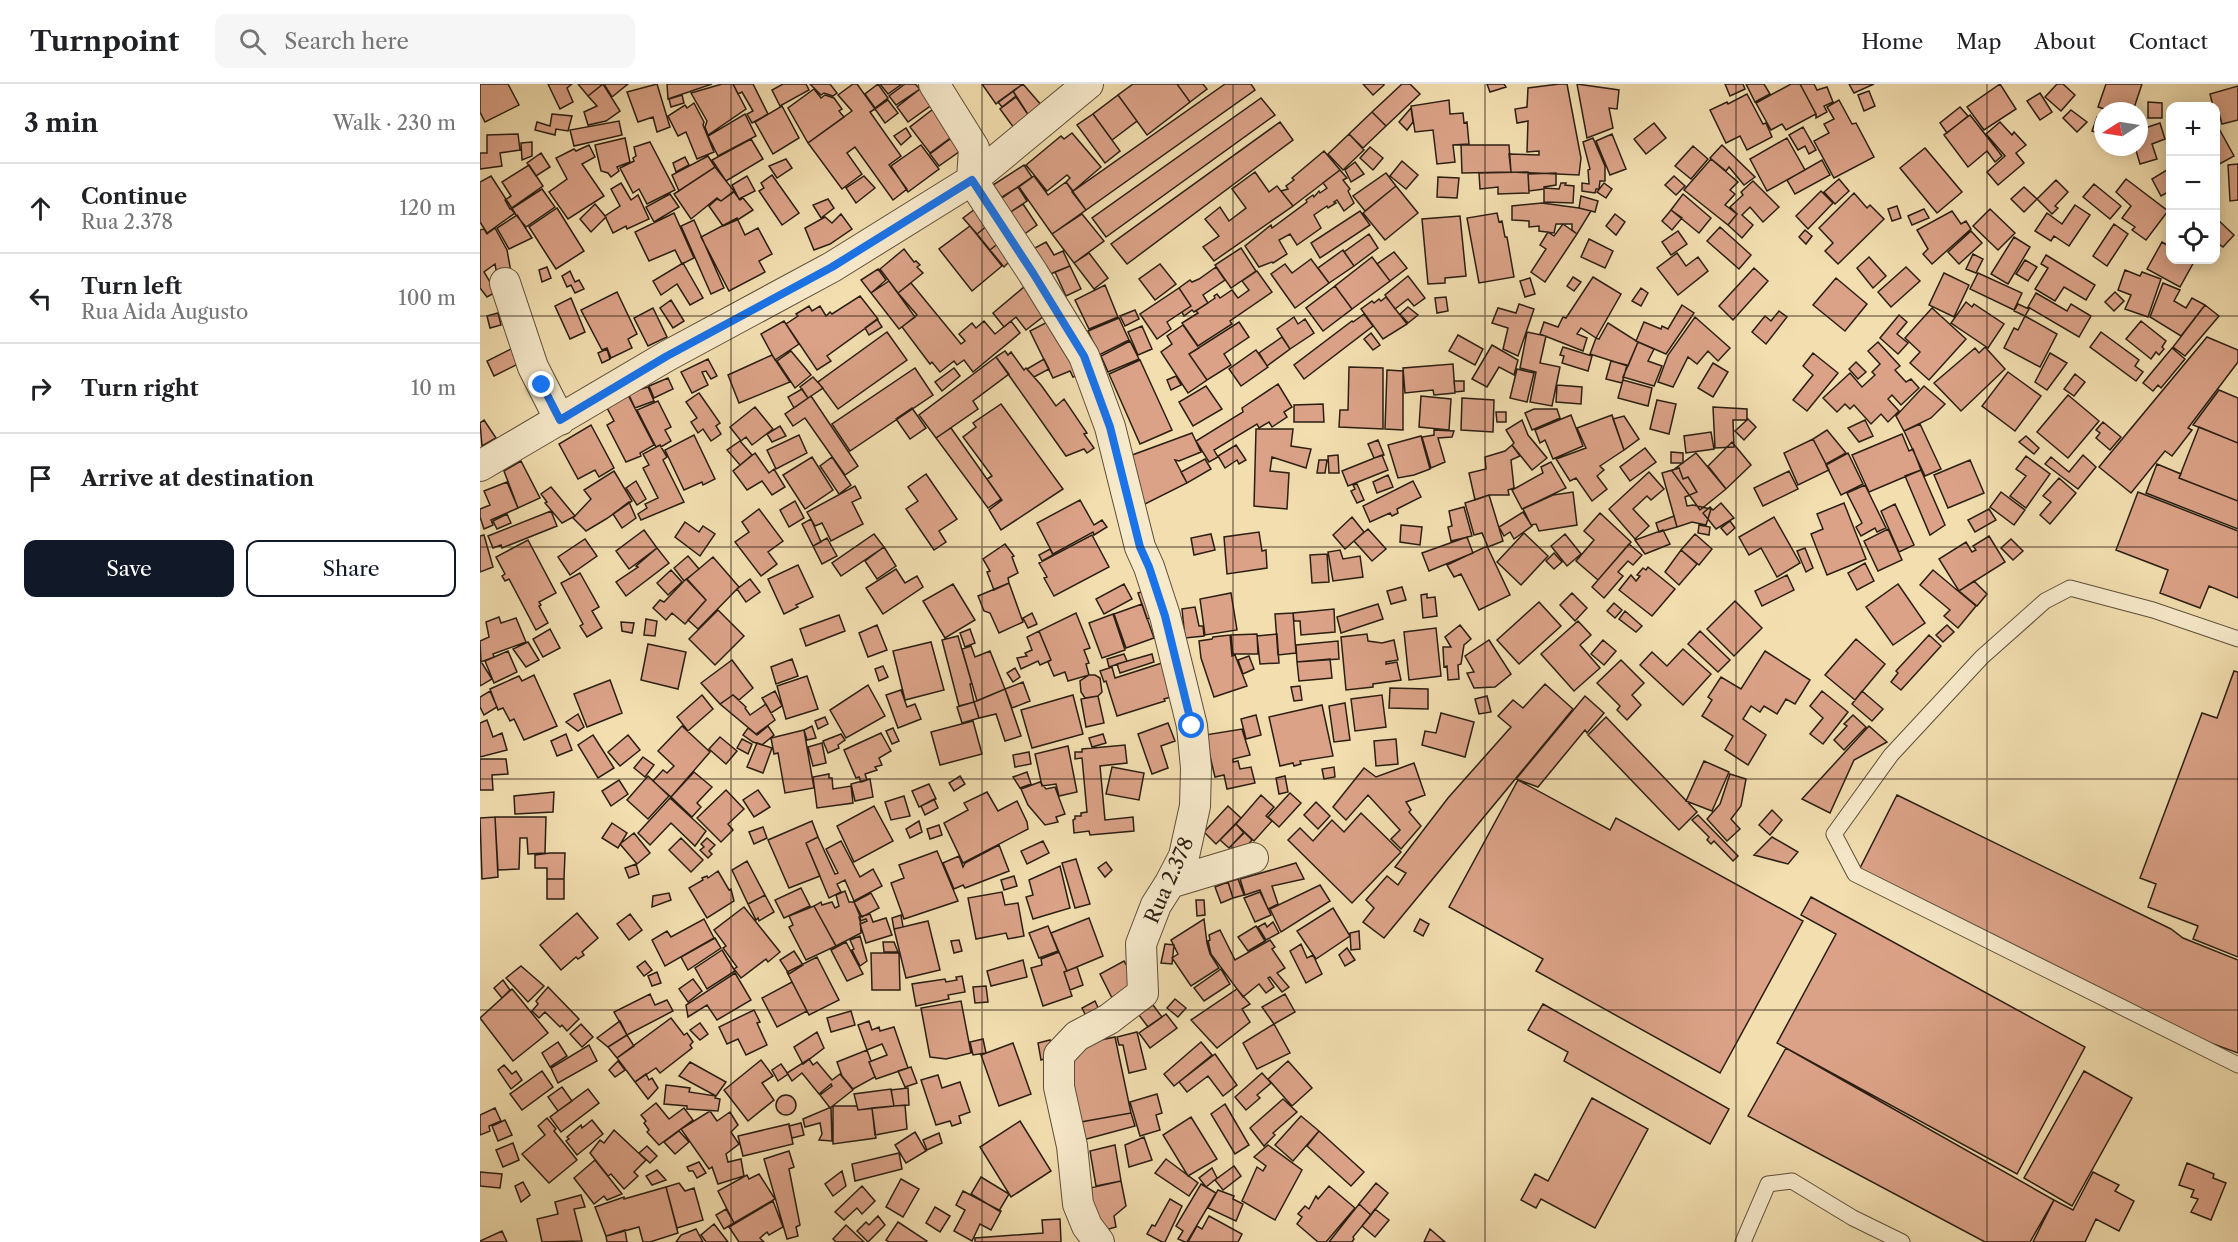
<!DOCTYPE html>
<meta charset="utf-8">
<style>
body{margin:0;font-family:"Libre Caslon Text",serif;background:#f6f6f6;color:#202124}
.controls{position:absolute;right:18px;top:18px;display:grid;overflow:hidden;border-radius:12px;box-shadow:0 3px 15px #0003}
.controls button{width:54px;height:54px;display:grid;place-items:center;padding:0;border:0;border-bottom:2px solid #e0e0e0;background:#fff;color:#202124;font:30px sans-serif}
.compass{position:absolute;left:1614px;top:18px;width:54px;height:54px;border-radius:50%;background:#fff;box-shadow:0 3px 15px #0003;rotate:258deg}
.stop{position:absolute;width:18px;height:18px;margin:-14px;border:4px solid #1a73e8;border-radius:50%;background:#fff}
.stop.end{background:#1a73e8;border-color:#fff;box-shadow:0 2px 6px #0008}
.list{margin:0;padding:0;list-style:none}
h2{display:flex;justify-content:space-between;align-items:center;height:78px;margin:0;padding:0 24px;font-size:26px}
h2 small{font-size:20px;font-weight:400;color:#757577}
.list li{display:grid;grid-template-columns:39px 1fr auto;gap:18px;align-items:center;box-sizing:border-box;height:90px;padding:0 24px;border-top:2px solid #e0e0e0}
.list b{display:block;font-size:22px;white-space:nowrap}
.list p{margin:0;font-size:20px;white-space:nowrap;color:#757577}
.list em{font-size:20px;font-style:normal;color:#757577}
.actions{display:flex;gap:12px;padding:18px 24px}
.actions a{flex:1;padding:14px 0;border:2px solid #111827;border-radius:12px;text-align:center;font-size:21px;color:#111827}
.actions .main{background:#111827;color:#fff}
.icon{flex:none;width:33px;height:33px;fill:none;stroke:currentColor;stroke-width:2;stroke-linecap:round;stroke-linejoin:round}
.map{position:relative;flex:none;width:1758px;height:1158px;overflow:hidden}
header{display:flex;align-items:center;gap:36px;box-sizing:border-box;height:84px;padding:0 30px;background:#fff;border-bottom:2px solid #e0e0e0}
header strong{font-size:28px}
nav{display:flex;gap:33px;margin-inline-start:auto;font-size:21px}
.search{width:420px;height:54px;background:#f6f6f6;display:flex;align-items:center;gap:15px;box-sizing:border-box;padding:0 21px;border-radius:12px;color:#757577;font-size:22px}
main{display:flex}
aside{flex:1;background:#fff}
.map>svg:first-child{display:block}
.building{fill:#dba287;stroke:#2b1f13;stroke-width:1.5}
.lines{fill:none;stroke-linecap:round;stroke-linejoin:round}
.lane-casing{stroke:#5d4f3a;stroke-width:17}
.street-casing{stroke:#5d4f3a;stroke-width:32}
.lane{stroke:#f7eacb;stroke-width:15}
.street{stroke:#f7eacb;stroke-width:30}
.route{stroke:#1a73e8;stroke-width:8}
.grid{fill:none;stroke:#2b1f13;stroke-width:1.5;stroke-opacity:0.55}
.labels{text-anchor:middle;stroke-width:4.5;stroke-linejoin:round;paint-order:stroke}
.street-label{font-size:20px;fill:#2b1f13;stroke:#f7eacb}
</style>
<header>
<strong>Turnpoint</strong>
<div class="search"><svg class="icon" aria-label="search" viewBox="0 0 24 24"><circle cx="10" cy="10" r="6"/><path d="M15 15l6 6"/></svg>Search here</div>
<nav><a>Home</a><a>Map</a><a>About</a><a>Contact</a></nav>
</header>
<main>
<aside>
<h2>3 min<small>Walk · 230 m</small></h2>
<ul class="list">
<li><svg class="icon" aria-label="ahead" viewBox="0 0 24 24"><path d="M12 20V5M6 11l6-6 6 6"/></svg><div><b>Continue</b><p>Rua 2.378</p></div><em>120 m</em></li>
<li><svg class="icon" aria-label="left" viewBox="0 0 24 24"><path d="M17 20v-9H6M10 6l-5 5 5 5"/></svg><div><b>Turn left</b><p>Rua Aida Augusto</p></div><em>100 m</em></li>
<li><svg class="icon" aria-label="right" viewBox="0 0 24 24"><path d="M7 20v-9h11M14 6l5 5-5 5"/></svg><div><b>Turn right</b></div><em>10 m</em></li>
<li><svg class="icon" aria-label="arrive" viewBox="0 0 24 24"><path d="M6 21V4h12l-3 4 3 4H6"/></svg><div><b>Arrive at destination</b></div></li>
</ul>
<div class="actions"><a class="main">Save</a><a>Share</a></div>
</aside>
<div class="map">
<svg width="1758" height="1158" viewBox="0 0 1758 1158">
<rect width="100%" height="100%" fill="#f2deaf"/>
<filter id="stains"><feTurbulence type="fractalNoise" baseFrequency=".00333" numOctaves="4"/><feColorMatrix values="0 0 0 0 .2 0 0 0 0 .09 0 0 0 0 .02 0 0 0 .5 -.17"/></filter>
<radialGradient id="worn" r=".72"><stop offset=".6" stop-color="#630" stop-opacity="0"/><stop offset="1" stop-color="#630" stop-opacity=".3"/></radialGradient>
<path class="building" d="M0 0H28L39 21 5 38 0 28Z
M68 0H92L87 4 93 18 80 25Z
M98 0H123L108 12Z
M123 0 140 27 126 37 108 41 104 28 117 22 108 12Z
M124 0H148L132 13Z
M177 0 190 43 177 48 173 33 158 38 147 8Z
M187 0H232L188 15Z
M242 0H253L266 25 228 51 225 43 227 37 211 9Z
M253 0H273L288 30 272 39 267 30 273 27 262 8 258 10Z
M303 0H326L329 6 300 22 292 6Z
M330 0H350L357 9 353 12 344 9 341 11Z
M373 0H377L395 25 390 28 421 72 409 81 427 105 413 116 375 63 367 69 382 90 362 105 328 59 372 27 358 11Z
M398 0 408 14 395 24 385 10Z
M400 0H422L408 10Z
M425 0H435L440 5 416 21 409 12Z
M502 0H543L516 20Z
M543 0 562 22 549 32 533 7Z
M653 0H697L710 18 667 51 638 11Z
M697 0H723L727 5 710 18Z
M745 0H771L775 6 606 126 592 108Z
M883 0H904V1L893 11Z
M922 0H930L940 10 906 42 892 28Z
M1007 0H1024L1026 3 1010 8Z
M1079 0H1087L1101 74 1099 91 1031 88 1029 70 1059 71V67L1047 68 1048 37 1037 39 1035 25 1047 23 1048 4Z
M1097 0 1139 6 1137 25 1129 24 1133 44 1107 54Z
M1245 0H1263L1265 5 1250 12Z
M1266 0H1284L1290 10 1275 18Z
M1311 0H1320L1336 30 1306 46 1302 40 1291 46 1276 19Z
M1320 0H1334L1337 6 1347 3 1353 18 1344 22 1347 28 1336 34V30Z
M1369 0H1394L1374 9Z
M1520 0 1536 25 1504 46 1487 23Z
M1577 0H1583L1595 11 1581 27 1565 13Z
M1626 0H1662L1653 27H1631L1618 23Z
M1758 2V36L1742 40 1738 25 1736 26V22H1733L1730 10Z
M334 5 341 14 345 11 354 14 362 25 359 27 364 33 328 59 308 24Z
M440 5 453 20 428 38 417 23Z
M533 7 536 12 522 23 518 18Z
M1389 7 1395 22 1384 27 1378 11Z
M1560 9 1572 28 1560 36 1547 17Z
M1267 10 1283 40 1286 39 1292 53 1267 66 1260 52 1246 59 1230 26 1247 18 1248 20Z
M202 11 204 19 191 23 189 15Z
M638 11 657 37 632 56 613 30Z
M536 13 549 32 534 44 520 25Z
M781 14 795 31 626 153 612 134Z
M408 16 418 29 405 39 395 25Z
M969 16 970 30 983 29 984 39 987 38 989 60 973 61 975 78 957 80 953 46 935 48 931 22Z
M1359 16 1372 40 1376 39 1394 73 1354 94 1334 57 1349 49 1344 40 1354 35 1347 23Z
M1668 18 1682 19V34H1668Z
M214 19 224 38 223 41 234 68 217 75 206 48 198 52 188 32 205 21 207 24Z
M302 22 319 54 293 70 275 38Z
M457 22 477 49 450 69 430 43Z
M1480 23 1488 32 1467 49 1460 39Z
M931 24 933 38 927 46 919 38Z
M1591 26 1607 38 1597 48 1583 34Z
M892 28 906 42 883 64 869 50Z
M72 30 92 32 88 47 76 45 75 51 55 46 57 38 70 42Z
M265 30 276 52 238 72 228 52Z
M613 30 640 67 625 79 597 41Z
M1490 31 1522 72 1515 78 1507 67 1488 83 1464 51Z
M1617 33 1623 36V51L1612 47Z
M139 37 142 51 94 62 90 46Z
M800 38 813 56 647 180 631 160Z
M1520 38 1532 51 1534 48 1546 61 1536 69 1544 79 1518 101 1507 88 1525 72 1506 50Z
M1174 39 1186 54 1166 70 1154 55Z
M1680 39 1685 55 1672 60 1677 75 1660 80 1655 63H1659V46Z
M1737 41 1754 72 1736 82V42Z
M1323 43 1336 66 1329 70 1325 62 1318 66 1309 51Z
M426 44 431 52 421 61 414 52Z
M592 49 621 83 593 107 586 98 590 94 587 91 567 107 546 81 581 52 584 55Z
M38 50 40 66 20 69 22 82 0 85V69H7V51Z
M869 50 884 66 863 86 848 70Z
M1132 50 1146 85 1130 91 1116 57Z
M474 52 483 65 459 82 450 70Z
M145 54 150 78 137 83 139 87 131 93 128 89 121 87 115 61Z
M1113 54 1125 82V97H1120L1119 105H1116L1115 109 1102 107V99L1109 100 1108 86 1110 85 1103 58Z
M1307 54 1325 86 1287 107 1270 75Z
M271 55 283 75 246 97 232 76Z
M52 58V72L42 76 41 59Z
M170 58 195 106 167 120 159 105 153 109 140 84 154 77 153 74 156 72 154 63Z
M109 61 115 73 102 80 124 112 88 135 69 108 87 95 76 74 94 65 96 67Z
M441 61 459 85 428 108 411 82Z
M981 61H1029L1031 88 982 89Z
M1242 61 1275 93 1264 101 1249 83 1246 87 1230 74Z
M1213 62 1228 75 1211 95 1195 82Z
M890 63 903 74 893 86 880 74Z
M1445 64 1482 108 1457 129 1420 84Z
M844 67 860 86 813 122 801 107 808 105 806 102 814 96 812 94Z
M61 69 70 83 56 92 47 79Z
M228 72 235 83 199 107 192 91Z
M205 73 209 81 196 88 193 79Z
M306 75 312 84 297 94 289 82Z
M1231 75 1258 98 1250 106 1255 110 1245 121 1257 130 1248 141 1204 106Z
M1342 76 1350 91 1315 110 1307 96Z
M922 77 938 91 926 105 910 92Z
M875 78 884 90 871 98 865 86Z
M1758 80V116L1750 117 1748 81Z
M49 81 63 102 30 125 25 116 31 112 22 98Z
M544 81 552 93 522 114 513 101Z
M235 83 254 107 241 117 237 114 211 135 194 110Z
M1690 84V107L1681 112 1672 95Z
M860 86 867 94 863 96 870 105 868 107 874 119 864 127 857 116 854 118 856 119 848 124 847 122 834 131 841 144 817 161 810 150 799 156 807 170 793 179 792 178 779 183 765 162 791 141 792 144 827 118 826 116 833 111 834 113 839 107 840 109 847 104 843 99Z
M775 88 789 108 797 102 813 122 734 177 723 163 739 152 725 135 740 123 749 137 766 124 752 105Z
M1048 88 1049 109 1018 110V103L1000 105 999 89Z
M906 89 916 102 885 127 873 112Z
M1076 89V101L1064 103V105L1049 107 1048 90Z
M292 91 319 129 302 141 279 107 284 104 281 99Z
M11 92 35 129 7 149 0 138V98Z
M267 92 275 107 259 115 252 101Z
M384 92 395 104 376 119 366 104Z
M554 92 568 111 586 98 606 126 572 150 539 103Z
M1194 92 1205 102 1196 111 1185 101Z
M958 93 979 94 977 114 957 113Z
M1359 95 1369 107 1355 120 1344 108Z
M1646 95 1688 127 1666 156 1652 146 1655 143 1642 134 1651 122 1636 108Z
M1576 96 1588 108 1575 122 1578 124 1572 130 1557 115Z
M1273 97 1299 123 1283 138 1270 123 1262 131 1273 141 1262 154 1248 141 1257 130 1250 123 1263 111 1261 108Z
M141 99 151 116 158 111 169 135 147 145 146 142 133 149 125 132 140 122 131 105Z
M1081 99H1086L1085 101 1094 102 1093 119 1064 118V104L1079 105Z
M1124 99 1132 105 1126 114 1117 108Z
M1614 100 1641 122 1630 135 1603 113Z
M916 102 938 129 905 156 883 129Z
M538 103 547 117 529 129 519 115Z
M1544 103 1557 115 1544 128 1531 115Z
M62 105 75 123 46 143 31 125Z
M1341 107 1353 119 1328 145 1316 132Z
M254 108 260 116 263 114 273 126 259 135 243 142 229 122 237 115 241 117Z
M1374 109 1387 124 1390 121 1404 135 1358 180 1345 167 1353 159 1339 144Z
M190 110 199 123 174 138 166 123Z
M1203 110 1231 134 1219 149 1191 126Z
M1101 112 1118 117 1115 128 1099 124Z
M348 115 354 124 341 134 333 121Z
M1062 119 1099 124 1111 127 1097 150 1092 146V140H1076L1074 149 1059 147V142L1049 143V137L1032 136V122Z
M115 120 126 133 111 148 100 135Z
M543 120 557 141 543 151 529 129Z
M1595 121 1610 131 1589 162 1574 152 1571 157 1555 147 1567 129 1582 140Z
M1417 122 1421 134 1412 137 1408 125Z
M77 124 104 167 76 185 49 143Z
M495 125 508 141 497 150 483 134Z
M1444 125 1449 134 1432 141 1428 132Z
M1510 125 1535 149 1518 166 1493 142Z
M1191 126 1202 134 1192 146 1182 137Z
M880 127 890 141 840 174 831 159Z
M1472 127 1481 140 1486 137 1491 145 1452 180 1443 170 1448 165 1437 146Z
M194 129 214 174 202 180 195 166 169 177 155 148Z
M1017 129 1019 138 1022 137 1025 153H1027L1034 193 999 199 987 134Z
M361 130 372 145 350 160 334 166 325 144 345 133 352 139Z
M602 130 624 157 594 179 572 150Z
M1135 130 1145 138 1136 151 1126 142Z
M37 131 52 154 29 165 17 144Z
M980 132 986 192 965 194V199L948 200 942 135Z
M257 134 265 151 278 144 292 170 279 177 285 188 249 207 221 153Z
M1736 134 1754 151 1743 163 1736 158Z
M214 136 244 204 231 210 201 142Z
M1083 140 1097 150 1065 198 1051 188 1066 165 1060 161 1068 148 1074 152Z
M1634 140 1648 150 1627 182 1613 172Z
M508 141 521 157 510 166 497 150Z
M490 142 522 182 492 207 459 165Z
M1240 143 1271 171 1259 185 1227 157Z
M15 144 27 166 31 188 17 192 15 180 4 188 16 208 7 213 0 204V146L4 145 7 150Z
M1325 146 1332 152 1326 160 1319 153Z
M1198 147 1207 160 1191 171 1182 158Z
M1491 147 1502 159 1479 180 1468 168Z
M889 150 898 164 874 182 864 168Z
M1534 153 1550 163 1528 200 1511 190Z
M1109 155 1133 167 1125 184 1101 173Z
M521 157 534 173 524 183 510 166Z
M566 158 574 171 583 167 590 182 568 191 553 165Z
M1682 158 1690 163V176H1715L1700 203 1667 185Z
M761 164 776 187 751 204 735 181Z
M424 165 434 178 436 177 440 181 437 183 443 189 418 209 400 185Z
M863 166 874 182 849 199 838 184Z
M914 168 927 184 910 197 897 180Z
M609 169 628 194 614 205 594 179Z
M1197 169 1206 182 1218 173 1228 187 1198 211 1177 184Z
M1493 170 1503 175 1496 189 1486 185Z
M1566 171 1615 201 1606 216 1584 203 1575 217 1555 205 1568 184 1561 180Z
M892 173 910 197 872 225 855 202Z
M1389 173 1406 192 1393 204 1377 184Z
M831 175 849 199 815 224 791 190 805 180 812 189Z
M1545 176 1557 183 1548 197 1536 190Z
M203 179 223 214 210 221 197 200 181 211 173 197Z
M680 180 696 200 675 216 659 195Z
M590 182 601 205 586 212 575 188Z
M67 183 71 194 62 198 59 186Z
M736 183 745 196 723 211 728 219 714 228 712 226 704 232 702 228 711 222 699 204 710 196 712 198 719 195Z
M1426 183 1440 197 1411 223 1398 208Z
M1274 184 1288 197 1253 236 1239 222Z
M398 185 406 196 391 209 381 196Z
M1645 186 1660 192 1662 188 1681 195 1668 233 1645 225 1651 211 1638 206Z
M90 187 95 198 99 196 104 205 95 209 91 201 87 203 82 192Z
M777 187 792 208 750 237 752 240 718 262 702 239 718 229 716 227 735 214 734 212 737 210 740 214 752 206 758 214 769 206 762 197Z
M1464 189 1489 201 1474 233 1449 221Z
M1498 189 1542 209 1534 226 1490 205Z
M928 192 945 214 934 222 928 215 915 225 905 211Z
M1093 193 1101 198 1094 207 1087 202Z
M1113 193 1141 210 1116 254 1101 244 1097 250 1107 254 1103 267 1060 250 1064 238 1078 243 1083 233 1086 234Z
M1050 194 1055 210 1045 213 1040 197Z
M1356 194 1387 220 1365 247 1333 221Z
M409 197 435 233 419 245 391 209Z
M550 198 569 228 546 246 536 233 524 243 513 229Z
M431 199 481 260 485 257 479 250 492 239 496 244 504 237 515 250 531 237 540 249 493 288 484 276 477 281 474 277 460 288 452 278 450 280 422 243 437 231 418 209Z
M1683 199 1700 206 1694 217 1706 224 1712 214 1725 221 1701 252 1670 233Z
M625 201 638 233 609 245 595 216Z
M855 202 872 225 843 247 826 224Z
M699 204 711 222 687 238 691 245 677 255 660 230Z
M1161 204 1168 209 1161 222 1152 217Z
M137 208 157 250 148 255 152 264 131 274 127 264 122 266 101 226Z
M1635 208 1644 217 1634 227 1625 218Z
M1556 209 1587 227 1591 220 1611 232 1599 253 1548 223Z
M380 212 398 235 347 272 351 277 337 286 306 240 318 232 316 230 329 222 332 227 340 222 346 232 350 228 352 230Z
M906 213 927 240 903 255 881 225 892 217 894 219 899 215 901 217Z
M966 213 968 227 957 229 955 214Z
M91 214 105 248 90 255 75 222Z
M191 216 204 237 193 244 180 224Z
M1486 218 1492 223 1494 220 1524 240 1508 264 1471 239Z
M1039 220 1054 225 1038 272 1023 265 1028 244 1012 239 1018 224 1036 229Z
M1538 220 1549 225 1545 232 1534 227Z
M1202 221 1214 229 1186 270 1156 257 1164 238 1181 245 1182 242 1188 245Z
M1725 221 1739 232 1705 272 1693 263Z
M928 223 938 231 928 239 920 230Z
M173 224 187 253 168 262 154 234Z
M1452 224 1486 255 1449 296 1430 279 1440 268 1425 254Z
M655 226 659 235 645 242 640 232Z
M1299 227 1307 233 1286 260 1272 248 1285 232 1291 237Z
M18 229 21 241 10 244 7 232Z
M884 230 893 242 824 295 814 281 872 237 873 238Z
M1419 231 1427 238 1417 250 1428 259 1418 270 1400 254Z
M1545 232 1577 250 1560 283 1524 264 1534 244 1538 246Z
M814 233 818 240 825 235 834 249 810 265 797 245Z
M1215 233 1250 264 1238 277 1228 267 1217 280 1208 273 1193 303 1178 298 1188 271Z
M575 234 602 290 593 293 590 287 573 294 550 247Z
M639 234 649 256 619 271 608 247Z
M397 235 402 243 389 251 385 244Z
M304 237 319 260 295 276 281 250Z
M1661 237 1686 257 1682 263 1684 265 1679 271 1676 268 1671 275 1646 255Z
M759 238 769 253 744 270 751 281 727 296 709 270Z
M1128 239 1158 258 1148 282 1110 270 1116 254 1119 255Z
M703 241 719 264 709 270 727 296 708 309 681 268 692 260 687 252Z
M662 242 672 265 658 271 648 248Z
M407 248 427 276 358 325 338 298Z
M1047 248 1066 252 1060 279 1080 283 1072 322 1050 318 1056 288 1040 284Z
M1621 248 1659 276 1655 282 1663 288 1656 297 1610 263Z
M891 249 900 261 893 266 884 255Z
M978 251 1003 265 995 281 969 267Z
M802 253 810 265 787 282 779 269Z
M1727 253 1758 266V278L1708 344 1712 346 1692 372 1685 367 1651 409 1619 383Z
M650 257 659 275 628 288 621 272Z
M1158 258 1174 265 1168 277 1182 282 1174 302 1143 293Z
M1398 258 1420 282 1415 286 1426 298 1431 295 1439 304 1421 321 1412 311 1408 315 1419 327 1408 338 1401 330 1391 340 1374 321 1370 325 1365 320 1357 328 1343 314 1370 289 1382 303 1395 291 1392 288 1400 280 1388 267Z
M1012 261 1038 276 1034 291 1019 283 1007 303 992 295Z
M35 263 42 278 14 292 7 277Z
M1083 263 1112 272 1108 287 1082 279 1084 272 1080 271Z
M1505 263 1525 285 1481 327 1454 299 1495 264 1499 269Z
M1692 264 1705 275 1681 304 1678 301 1673 307 1663 299Z
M127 265 130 275 122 279 118 269Z
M776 266 788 283 761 302 749 285Z
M311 267 331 291 315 304 297 277Z
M525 267 528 271 531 268 544 286 546 284 561 301 576 322 584 315 607 349 604 350 614 364 607 369 604 365 586 372 516 273Z
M1333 269 1358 289 1327 327 1313 316 1333 291 1323 282Z
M1570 269 1587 279 1567 306 1555 298Z
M292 271 310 298 259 319 248 291Z
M516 273 529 290 493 317 498 325 456 354 439 331Z
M228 275 237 292 231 295 226 287 222 288 228 301 212 309 201 288Z
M564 275 569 285 554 293 547 285Z
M660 276 692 346 660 360 629 290Z
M1131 277 1147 281 1142 299 1126 295Z
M1376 278 1386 288 1378 295 1369 285Z
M1233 279 1248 288 1233 313 1218 304Z
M973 280 975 309 954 311 953 306 925 309 923 284Z
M869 283 903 284V345L859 343 860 326H868Z
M435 284 453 311 370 367 352 340Z
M474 284 480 292 462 307 455 298Z
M1037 285 1054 289 1047 318 1030 314Z
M907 286 923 287V346L905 345Z
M1528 288 1561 312 1535 347 1502 322Z
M1595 290 1605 298 1594 312 1584 305Z
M696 292 701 301 691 306 687 296Z
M333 293 343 304 328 314 320 303Z
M188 294 193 305 174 314 169 302Z
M1143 296 1172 304 1168 322 1138 314Z
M974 297H984V307L975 308Z
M798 300 812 323 804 328 807 333 792 343 789 338 779 344 777 340 734 366 738 373 729 378 716 357 763 328 762 324Z
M1077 301 1102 303 1101 320 1076 318Z
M726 302 742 325 713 342 699 318Z
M1444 302 1465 320 1451 334 1424 347 1416 332Z
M168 303 174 317 155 324 148 309Z
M322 305 328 314 314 324 308 313Z
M1739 306 1758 314V359L1713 341Z
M219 309 240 339 236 342 241 350 231 357 223 345 218 349 211 338 217 334 206 318Z
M148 311 174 361 160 369 161 372 146 378 127 341 134 337 126 322Z
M1588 311 1619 337 1588 374 1557 348Z
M331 312 378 382 365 391 325 334 313 342 305 330Z
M941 312 971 315 969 346 939 343Z
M982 314 1014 316 1013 348 981 346Z
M1177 316 1196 320 1189 350 1170 345Z
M178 317 191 343 185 346 191 357 181 363 180 361 176 363 157 326Z
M521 320 583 405 521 446 509 426 522 416 507 395 512 392 483 353 496 343 493 339Z
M843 320 844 338H814V321Z
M275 323 293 345 272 361 266 353 261 357 250 343Z
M1233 323 1267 325V336H1253L1254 363 1235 364Z
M432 324 446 344 430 355 416 335Z
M1054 325H1077L1080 334 1052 346 1045 329Z
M1016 328H1026V338H1017Z
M1091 331 1103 362 1073 375 1065 356 1060 359 1055 346Z
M1132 331 1144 366 1120 382 1124 386 1117 392 1127 405 1112 417 1096 394 1090 397 1076 375 1106 364 1097 344Z
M1144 332 1159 355 1144 366 1133 335Z
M1268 335 1276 343 1264 356 1255 347Z
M4 336 16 354 2 362 0 339Z
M1042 336 1048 351 1067 374 1052 386 1032 361 1034 359 1026 346Z
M1385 336 1393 352 1379 358 1368 344Z
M1623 338 1641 353 1630 366 1616 354 1620 349 1616 346Z
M1440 340 1461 385 1445 392 1424 347Z
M111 341 134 384 119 393 115 386 98 395 79 360Z
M300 342 306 352 292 358 287 350Z
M1719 343 1758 359V417L1699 394Z
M471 344 521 415 508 424 456 354Z
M776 345H813L811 362 831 365 826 384 792 373 790 387 809 389 807 425 774 422Z
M954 346 974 347 972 353 958 354 965 378 951 384 942 353 954 351Z
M1347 346 1366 369 1346 380 1333 355Z
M1231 348 1234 365 1206 369 1204 352Z
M712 349 721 368 699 377 695 376 707 399 665 420 644 374Z
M1422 350 1429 367 1433 365 1441 386 1389 408 1372 371Z
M214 351 235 395 223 401 222 398 204 406 185 366Z
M319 351 327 369 296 385 287 366Z
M941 352 950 385 934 391 918 394 908 361Z
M1546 352 1559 364 1554 370 1539 358Z
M1333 355 1349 386 1318 401 1304 369Z
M898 356 904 371 894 374 888 360Z
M260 357 272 371 260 381 247 366Z
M1252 358 1271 381 1246 405 1228 382Z
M180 361 187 373 183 376 204 418 161 436 158 430 167 424 165 420 178 414 163 384 169 381 163 370Z
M756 361 766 376 759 380 757 376 745 384 738 372Z
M1032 361 1040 372 1031 376 1034 404 1028 406 1029 411H1009L995 416 989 389 1006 385 1005 373 1025 367Z
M1165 364 1176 378 1150 397 1140 383Z
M1191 368 1203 369V379H1191Z
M275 369 289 389 294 385 305 403 292 411 282 397 267 406 253 387Z
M1216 369 1246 405 1220 426 1192 387Z
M1368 369 1383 400 1361 411 1346 381Z
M858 371 859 389H849L848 372Z
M902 371 908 386 868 402 862 387Z
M1603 371 1616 383 1598 405 1565 380 1571 373 1589 388Z
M1546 372 1570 390 1546 424 1530 412 1546 392 1536 385Z
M332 373 353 406 325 425 303 391Z
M352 373 371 401 359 410 340 382Z
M725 375 731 385 707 399 701 388Z
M839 376H847L845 389H837Z
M1490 376 1504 409 1468 424 1454 391Z
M41 377 60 414 38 424 24 387Z
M1071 378 1086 404 1042 425 1032 406 1063 389 1061 383Z
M1677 380 1701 390 1699 394 1758 417V445L1666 409Z
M1199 384 1203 395 1208 393 1217 408 1205 413 1207 422 1213 421 1231 425 1226 441 1212 438 1197 443 1182 389Z
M1441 386 1465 441 1450 451 1425 392Z
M134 387 152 417 126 435 106 447 93 434 111 415 104 406Z
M1309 387 1318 405 1283 422 1274 404Z
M1169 388 1184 405 1171 416 1167 412 1153 425 1169 442 1155 455 1129 425Z
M446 390 477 435 459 447 466 458 454 466 426 425 438 417 428 403Z
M908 391 913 403 897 409 893 398Z
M1579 394 1596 409 1570 440 1560 431 1571 418 1563 412Z
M156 397 166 415 157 421 146 404Z
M933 397 941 413 917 425 918 429 912 432 910 429 890 438 883 422Z
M27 398 38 424 11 436 13 441 4 445 0 433V425L10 421 4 407Z
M877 400 884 416 877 419 871 407 875 405 873 401Z
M1385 401 1406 444 1397 448 1395 444 1381 452 1376 443 1382 439 1367 409Z
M375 402 381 414 372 418 383 440 351 457 342 439 335 442 327 428Z
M71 403 95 432 82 439 65 419 67 418 61 410Z
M1093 408 1097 441 1059 447 1056 440 1051 441 1043 425 1073 411Z
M1521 408 1545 426 1534 441 1510 423Z
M1658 408 1758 447V514L1729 502 1720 524 1680 509 1688 486 1636 466Z
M1009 411 1023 457 1008 463 1002 449 994 451 985 419Z
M600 416 614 441 622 436 627 443 614 451 613 448 573 470 557 439Z
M315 417 324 434 309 443 300 426Z
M149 418 156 434 142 444 133 430Z
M1241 419 1254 434 1236 445 1223 429 1230 423 1233 426Z
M1364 419 1386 475 1347 491 1331 450 1343 445 1337 430Z
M1415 420 1434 461 1419 468 1401 427Z
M984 423 992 452 971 457 968 443 972 442 969 427Z
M279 425 303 457 288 468 297 480 281 492 255 458 269 448 262 438Z
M1509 425 1516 436 1495 448 1488 436Z
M71 427 77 442 22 464 21 461 13 464 8 452Z
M1043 428 1052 442 1034 455 1030 448 1024 452 1019 443Z
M1120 429 1151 458 1118 496 1096 477 1114 456 1104 447Z
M27 430 31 439 17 445 13 437Z
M1194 432 1197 443 1179 448 1176 439Z
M872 433 884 448 865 465 853 451Z
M1294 433 1320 479 1297 493 1281 464 1269 471 1259 453Z
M331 435 341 458 333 462 322 440Z
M1250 437 1255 444 1247 451 1241 444Z
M205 438 219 448 223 442 235 450 220 472 195 453Z
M921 441 942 443 940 461 920 458Z
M1219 441 1230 443 1229 451 1218 449Z
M888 445 906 465 892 477 874 457Z
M1408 445 1422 476 1398 487 1384 457Z
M164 446 177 464 149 485 136 467Z
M1183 446 1190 460 1165 470 1155 456Z
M779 448 782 467 786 466 787 484 747 490 744 453Z
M1044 449 1068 472 1041 501 1017 478Z
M394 450 404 463 361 492 352 479Z
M731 450 735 466 714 471 711 454Z
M1085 450 1101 470 1087 482 1071 462Z
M1215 450 1232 465 1219 481 1201 466Z
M4 451 13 483 0 488V452Z
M612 451 629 483 574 512 564 494 567 493 559 479Z
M1509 452 1525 478 1479 507 1459 475 1486 458 1492 468 1496 466 1493 462Z
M987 453 993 469 949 487 942 469Z
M347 454 357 472 342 480 333 462Z
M105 455 117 472 90 491 78 473Z
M1531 455 1543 467 1533 476 1521 464Z
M48 456 76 509 59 518 61 521 59 522 68 539 56 546 29 495 25 497 22 492 25 490 16 473Z
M525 460 534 472 532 473 538 489 528 494 529 499 514 506 507 488 510 487 503 475Z
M1149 460 1162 471 1153 481 1148 477 1138 488 1143 492 1124 514 1112 503Z
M1007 462 1030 511 999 526 981 490 974 493 967 481Z
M404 463 416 482 397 495 385 477Z
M177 464 189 479 146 512 136 498 158 483 156 482Z
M1325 464 1333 484 1326 488 1317 467Z
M570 465 573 471 562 477 559 471Z
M860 466 863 475 880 472 883 493 853 497 848 468Z
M1201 466 1217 480 1199 501 1185 488Z
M1074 469 1082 478 1074 485 1066 477Z
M847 470 849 498 832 499 830 471Z
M208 472 219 485 204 497 194 484Z
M233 473 259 503 218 545 208 536 226 516 207 495Z
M1385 479 1394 497 1377 506 1368 489Z
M318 481 333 513 316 521 318 523 304 530 288 495Z
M1168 483 1195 505 1172 532 1139 506 1151 491 1156 497 1160 492 1157 491 1163 484 1166 486Z
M416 485 425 499 437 492 443 503 403 530 386 504Z
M191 486 202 498 188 511 177 499Z
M1453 486 1496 522 1478 544 1464 532 1470 526 1440 501Z
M100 489 119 523 112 527 122 544 107 553 100 542 103 540 81 499Z
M1307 491 1314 506 1282 522 1275 507Z
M206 495 226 516 205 540 192 529 186 536 173 524 180 516 184 518Z
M270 495 280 508 266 518 257 505Z
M1494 497 1507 510 1497 522 1479 507Z
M529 499 543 538 519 549 510 529 504 527 498 512Z
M473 500 495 536 465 554 443 517Z
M644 500 652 515 624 530 616 515Z
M1418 500 1445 539 1413 561 1386 523Z
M922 503 926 516 911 520 907 507Z
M671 505 681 531 667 535 658 509Z
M751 509 757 546 725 551 720 515Z
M1092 509 1107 524 1095 537 1080 521Z
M947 510V514L955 513 957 532 943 534 941 511Z
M1255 517 1282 544 1254 572 1227 545Z
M1059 518 1081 542 1039 580 1017 556Z
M1134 519 1142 526 1135 534 1127 527Z
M662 520 674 554 646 564 634 530Z
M898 520 903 535 861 549 857 533Z
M715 523 719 542H723L724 552 705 554 702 525Z
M854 525 855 548 821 551 820 537H814L813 529Z
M238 526 264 552 235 581 209 555Z
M1145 527 1162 542 1156 548 1139 535Z
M552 529 557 540 548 544 543 534Z
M596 529 610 564 604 566 609 579 606 580 609 591 588 597 585 588 574 592 568 578 571 576 559 547Z
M813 529 816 569 798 571 795 530Z
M633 530 645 566 622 574 609 539Z
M359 531 365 547 326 562 320 545Z
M19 533 21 539 36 534 46 558 13 570 14 573 1 578 0 557 9 553 6 538Z
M166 535 177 537 175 552 164 551Z
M1098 537 1111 551 1100 561 1120 584 1094 607 1061 570Z
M141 538 154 539 152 549 142 547Z
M397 541 407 566 388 573 379 549Z
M980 541 991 555 984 561 981 580 978 581 979 595 968 596 967 582 964 583 963 563H971L965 553Z
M1467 541 1474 548 1463 558 1456 551Z
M956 544 961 592 929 596 924 548Z
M70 545 80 564 63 573 53 555Z
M490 545 495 559 485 563 480 549Z
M559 547 571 576 560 581 558 577 541 585 537 574 547 572 545 569 552 566 547 553Z
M1220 547 1250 576 1238 588 1208 560Z
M777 550 778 570H753L751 551Z
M797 550 799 579 780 580 777 552Z
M887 550 888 557 902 559 914 556 918 576 906 578V580L917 578 921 596 893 600V603L866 606 861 553Z
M750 551 752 572 755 571 767 602 734 613 721 574 719 557 732 555 733 553Z
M1449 551 1461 562 1421 606 1411 598 1418 589 1416 587Z
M478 552 492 600H490L494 618 479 622 462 556Z
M1376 555 1405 580 1375 616 1345 591Z
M1009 556 1031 590 1015 603 994 604 987 589 994 588 985 572Z
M1123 556 1136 567 1124 581 1111 570Z
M858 557 859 575 817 578 816 561Z
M48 558 59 576 46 583 33 565Z
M451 558 464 606 425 616 413 567Z
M168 560 206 568 198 605 161 596Z
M491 562 495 573 510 567 525 605 497 617 482 565Z
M1203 565 1231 590 1203 621 1160 581 1172 568 1187 582Z
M28 567 37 588 14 599 5 577Z
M1285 567 1330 596 1315 620 1306 615 1297 630 1284 622 1280 628 1271 622 1263 635 1286 651 1268 681 1245 666 1253 652 1222 632 1232 616 1228 613 1241 593 1261 605Z
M644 570 647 577 629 583 627 575Z
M672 570 674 578 640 589 637 580Z
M769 572 774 585 763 590 758 576Z
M312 575 318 592 296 600 291 583Z
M850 575 852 594 819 597 817 578Z
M0 576 12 595 0 602Z
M252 576 273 604 259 616 253 611 240 620 221 599Z
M1141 576 1164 599 1152 611 1161 621 1147 636 1137 626 1140 622 1117 599Z
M682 579 694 612 684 615 685 617 637 632 626 597 624 598 620 587 632 583 635 594Z
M403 582 408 593 399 597 395 585Z
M535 584 540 593 533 598 527 589Z
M1754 587 1758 588V873L1713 855 1718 842 1668 823 1676 800 1660 794 1722 629 1737 634Z
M54 591 77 642 44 656 34 635 30 637 23 624 18 626 10 605 39 592 42 597Z
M609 591H615L620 594 622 608 618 612 605 614 601 608 600 597Z
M327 592 338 625 306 635 297 602Z
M130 596 142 629 107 643 94 610Z
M543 598 550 617 532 624 525 605Z
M1065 600 1093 625 904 854 883 838 894 824 886 816 907 792 918 801 926 789 915 783 968 714 1031 643 1018 632 1033 616 1043 624Z
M388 601 405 632 366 654 350 626Z
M820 602 822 616 814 617 811 603Z
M910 604 948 605V625L909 624Z
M525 605 541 652 525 657 516 630 499 634 494 618Z
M421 606 427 623 435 620 441 635 418 644 406 611Z
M10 607 17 623 4 631 0 623V613Z
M295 607 302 622 291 629 282 614Z
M1342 607 1368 628 1343 660 1330 650 1343 634 1330 622Z
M1382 607 1403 625 1392 637 1372 620Z
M222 611 233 625 208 647 197 633Z
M253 611 266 623 265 624 270 631 286 620 295 636 276 650 240 620Z
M593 611 603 650 552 664 541 626Z
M902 611 906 643 875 647 871 615Z
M618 612 624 639 606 643 601 615Z
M1007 612 1011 628 999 630 995 615Z
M1105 612 1124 629 1107 649 1105 646 1058 703 1036 695Z
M494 618 499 634 482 639 477 623Z
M865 619 870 656 854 658 849 622Z
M842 621 853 672 820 677 821 680 814 682 813 679 800 682 789 633Z
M961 629 994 638 985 673 942 661 945 647 956 649Z
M98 630 104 643 98 647 86 638Z
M776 631 781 651 766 655 761 635Z
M1373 631 1386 643 1364 666 1354 656 1367 642 1364 640Z
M345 633 348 640 338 645 335 637Z
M1126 633 1217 728 1199 746 1108 651Z
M7 636 13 653 22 649 27 666 0 673V639Z
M493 637 502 670 460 681 451 648Z
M688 639 695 657 681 662 688 684 672 690 658 650Z
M202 642 230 668 191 713 173 697 183 686 187 689 194 682 178 667Z
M288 642 294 651 282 661 273 658 263 651 268 644 277 651Z
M332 642 336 654 327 656 324 646Z
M1389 642 1407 658 1374 676 1350 729 1322 715Z
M413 644 419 657 412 660 406 647Z
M762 645 770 671 753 675V678L758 677 760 685 771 683 775 699 747 705 744 691 735 693 725 651Z
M324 646 334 704 305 709 298 669 294 670 291 654Z
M401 649 411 667 399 674 402 681 395 683 397 686 385 690 387 696 381 698 379 693 376 694 364 666Z
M86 650 92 666 77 672 71 657Z
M361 650 365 656 358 661 359 664 348 669 343 657Z
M623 650 626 659 612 663 609 654Z
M113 651 134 684 118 694 98 661Z
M148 651 160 666 140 682 128 668Z
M240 653 257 667 246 680 229 665Z
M262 655 272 660 268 670 257 664Z
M916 655 918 680 896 682 894 657Z
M277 659 292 664 283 689 267 683Z
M342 659 346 679 333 682 328 663Z
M645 661 647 679 620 682 625 736 653 733 654 747 610 751 609 747 594 749 593 736 595 735V732H601V729L607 728 602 674 595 675V668H602V665Z
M588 662 597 708 579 712 576 700 562 702 555 670Z
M549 668 551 680 535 683 533 671Z
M163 673 174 681 165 693 154 684Z
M0 675H26L28 690 12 691 13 706H0Z
M1224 677 1249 688 1232 727 1206 717Z
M934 679 945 711 926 718 931 726 929 728 941 742 921 765 911 755 920 746 888 711 866 736 853 723 884 684 896 693Z
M632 683 664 689 659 716 626 710Z
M854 683 855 693 844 695 842 685Z
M214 688 232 703 217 719 221 723 212 733 191 713Z
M547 688 551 700 540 704 533 693Z
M349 690V694H352L353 705 371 702 373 719 337 724 333 693Z
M1250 690 1266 695 1261 722 1251 735 1260 745 1247 757 1227 735 1240 720Z
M168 692 189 712 168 735 147 716Z
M480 692 485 700 474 707 469 699Z
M805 692 808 708 799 710 796 694Z
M390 695 393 713 375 717 371 700Z
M139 696 148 710 131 722 122 707Z
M1038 696 1130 746 1136 734 1323 837 1240 989 1056 887 1063 875 969 823Z
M560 698 566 705 575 703 585 730 576 733 578 738 565 741 548 721 541 705Z
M449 700 456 715 439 723 432 707Z
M246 706 264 725 248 740 253 746 241 758 217 734Z
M278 706 290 723 274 733 263 716Z
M74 708 73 728 35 730 34 712Z
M507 708 518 727 537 717 547 738 548 745 483 779 464 739 488 726 484 719Z
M810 709 821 719 799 743 788 733Z
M781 711 794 723 786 732 792 737 774 757 756 740Z
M1417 711 1691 845 1703 854 1758 876V969L1657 932 1377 790Z
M424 712 430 732 411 736 405 718Z
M190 714 226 747 215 762 191 739 170 761 158 749Z
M454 715 458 724 445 731 441 722Z
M836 718 850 732 838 745 824 731Z
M394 722 413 757 374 778 357 742Z
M748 722 761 734 736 760 724 748Z
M1292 726 1302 736 1290 751 1279 741Z
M881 729 921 768 872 819 808 756 820 744 833 757 852 736 864 748Z
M1218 731 1258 772 1253 777 1234 757 1231 760 1227 756 1229 753 1212 736Z
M15 733H66L65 769 48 770 47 754H40L39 785 18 786Z
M15 733 18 793 2 795 0 734Z
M332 737 338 753 326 759 340 792 309 804 288 756Z
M439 737 442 748 430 754 426 745Z
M132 739 147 749 138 764 122 754Z
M756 740 764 749 749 764 740 756Z
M459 741 462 751 450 755 447 745Z
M283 743 287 754 274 760 269 748Z
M764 748 772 756 759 771 751 762Z
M154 749 170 769 157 780 140 760Z
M338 753 355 790 358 789 346 765 361 757 380 793 393 785 402 802 374 817 365 796 357 800 361 808 349 814 326 759Z
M1292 753 1318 768 1308 780 1274 771Z
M201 754 223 776 211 788 189 766Z
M227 754 235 761 229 767 232 770 228 774 220 766 224 763 221 760Z
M563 757 569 769 547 780 541 767Z
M519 761 529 787 485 804 483 801 474 805 463 779 479 772 483 783 485 779Z
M457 767 478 817 424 835 411 799 424 794 419 781Z
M70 769H85L84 795H67V784H55V771Z
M596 775 610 820 595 824 582 779Z
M267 777 285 811 268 820 252 786Z
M626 778 632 786 625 793 618 784Z
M816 779 824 795 792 802 798 820 788 825 780 806 765 811 760 795Z
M156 780 159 790 149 794 145 784Z
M580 782 590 824 553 835 546 813 553 811 549 796Z
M238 787 249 806 251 805 254 817 227 834 209 804 223 796 222 794 227 792 228 794Z
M534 792 537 802 524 806 521 796Z
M67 795H84V815H67Z
M758 795 764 811 753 814 748 798Z
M748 798 753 814 741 819 735 803Z
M840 801 850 817 801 848 790 825Z
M321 804 330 822 304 834 295 816Z
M365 807 369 818H374L380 832 381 849 356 862 334 822 341 818 342 821 352 818 355 824 359 822 356 811Z
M522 808 525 821 538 819 544 852 528 855 526 849 496 855 488 814Z
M780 808 791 831 775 838 764 814Z
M189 809 191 816 172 823 173 812Z
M391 809 399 824 382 833 374 818Z
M285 811 294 828 279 837 278 834 276 836 268 820Z
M1331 813 1605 963 1537 1090 1297 959 1356 850 1321 831Z
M716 816H724L725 831 717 832Z
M334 822 356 862 326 876 309 843 313 841 309 832Z
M264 823 300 868 288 878 286 875 261 894 254 885 257 883 243 864 246 862 234 846Z
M853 824 870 852 836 875 817 847Z
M97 829 118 854 102 868 104 871 98 875 96 873 81 886 60 861Z
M150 830 162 846 149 856 137 840Z
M390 830 393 838 406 834 412 851 386 859 380 840 387 837 386 835 380 837 379 833Z
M421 831 423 843 414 845 412 834Z
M609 834 623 872 587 887 571 849Z
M224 835 234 854 185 882 172 856 187 847 191 853Z
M724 835 727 859 730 870 739 884 711 902 692 874 698 870 691 856Z
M940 835 949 840 943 852 934 847Z
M448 837 460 886 426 894 414 845Z
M793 838 799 849 786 856 778 843 785 839 787 843Z
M568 842 578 867 559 874 549 849Z
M776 842 785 857 768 867 758 853Z
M740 846 755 876 790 856 795 863 792 865 805 884 797 889 809 903 802 908 790 893 788 894 794 903 786 909 779 900 763 913 731 870 728 857 730 856 729 851Z
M879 847 880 865 871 866 870 849Z
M380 852 387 877 380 882 372 866 374 865 370 856Z
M235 854 241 864 208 886 201 873Z
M479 856 482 867 474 869 471 857Z
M366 858 383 890 367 897 351 866Z
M403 858H414L418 868H404Z
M685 860 694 861 692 880 681 879Z
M821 860 827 874 833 871 842 890 826 899 810 867Z
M867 864 875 876 865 882 859 871Z
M242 866 255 887 227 905 215 884Z
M314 867 323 881 309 890 300 876Z
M579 868 587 887 584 888 592 912 563 922 551 884 562 881 561 875Z
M391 869H419L420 906H392Z
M337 873 359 916 329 931 307 888Z
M543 876 547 893 511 902 507 887Z
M165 877 172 886 164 892 157 883Z
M644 877 652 890 651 904 633 916 620 890Z
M41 882 64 902 48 918 26 894Z
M597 883 603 901 590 906 584 888Z
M741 885 750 900 724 917 714 904Z
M177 888 181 899 172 902 168 892Z
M255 889 271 916 237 936 227 921 208 933 206 921Z
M482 892 485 908 468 911 469 915 436 922 432 900 465 895 466 898 477 896 476 893Z
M213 895 222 907 208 918 199 905Z
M23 896 30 906 22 914 14 904Z
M312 898 327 927 297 943 282 914Z
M506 902 508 918 495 919 493 903Z
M68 903 99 935 87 947 82 941 80 943 65 928 59 934 52 927 58 920 56 917Z
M32 905 68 949 33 977 0 934Z
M757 905 770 920 762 925 770 938 737 964 711 936Z
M170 910 175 921 187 916 193 927 147 951 134 928Z
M805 910 815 928 794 940 782 923Z
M695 915 706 924 698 933 687 924Z
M481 917 491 969 466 975 450 973 441 924Z
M615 917 620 928 608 936 602 924Z
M1063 920 1249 1025 1230 1060 1084 977 1088 968 1048 946Z
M673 921 682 933 668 943 659 931Z
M274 926 280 938 277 939 287 961 266 971 258 955 247 960 239 943Z
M371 927 375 941 351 948 347 934Z
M686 930 697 944 670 964 659 949Z
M191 934 204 951 207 949 213 958 210 961 212 964 180 989 176 984 155 998 137 974Z
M140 937 147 951 128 963 117 954Z
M389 937 392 946 399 943 400 947 414 943 428 984 396 995 389 978 407 971 402 960 387 966 378 941Z
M220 939 228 950 220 956 210 946Z
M101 940 113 953 102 963 90 950Z
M794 940 810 969 777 985 763 959Z
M337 948 344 964 323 980 314 963Z
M657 948 666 985 649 989 643 961H639L637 953Z
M147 951 154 962 137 974 128 963Z
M635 953 651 1029 595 1039 591 973 611 958Z
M503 955 506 969 493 971 490 958Z
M570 956 576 971 561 976 558 959Z
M78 958 87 972 70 983 62 969Z
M721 958 732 971 694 1002 684 990Z
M533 959 551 1010 519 1022 501 971Z
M109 961 117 977 78 999 71 984Z
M1306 964 1574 1116 1550 1158H1505L1268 1032Z
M387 966 391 977 389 978 395 993 373 1005 362 992 357 978Z
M735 970 757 1001 743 1012 728 992 707 1008 699 998Z
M329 975 333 981 337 978 352 996 360 990 373 1006 350 1024 340 1011 352 1002 351 1000 339 1010 322 989 312 997 307 989Z
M281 976 293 992 282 999 294 1016 268 1037 244 1006Z
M138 977 145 986 135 993 129 986Z
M808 977 832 1004 812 1022 788 995Z
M210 978 246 998 236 1012 199 992Z
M301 980 308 990 298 997 292 986Z
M24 981 32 990 36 987 42 996 31 1005 18 986Z
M431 983 437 999 425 1003 418 987Z
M62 987 73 1003 42 1026 30 1010Z
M1604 987 1652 1014 1592 1122 1544 1094Z
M782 989 791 999 777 1011 780 1014 766 1026 755 1013Z
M166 990 169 996 172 994 178 1004 168 1015 155 998Z
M458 991 462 1004 480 998 490 1028 479 1032 481 1039 472 1042 470 1037 456 1041 441 996Z
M186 1001 210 1004 209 1008 236 1012 235 1014 240 1015 238 1027 207 1025V1022L184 1020Z
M82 1003 92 1017 78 1027 68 1013Z
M428 1004 429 1021 414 1022 411 1006Z
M108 1005 119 1019 81 1048 70 1033Z
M411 1005 414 1022 378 1026 374 1010Z
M677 1010 682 1029 676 1031 680 1046 660 1052 650 1018Z
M296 1021a10 10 0 1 1 20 0a10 10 0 1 1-20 0Z
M1112 1014 1168 1045 1115 1144 1061 1115 1056 1124 1041 1116 1055 1090 1068 1097Z
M803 1015 817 1028 793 1049 795 1051 784 1062 770 1044Z
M176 1019 189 1035 204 1024 213 1036 179 1061 167 1048 169 1046 164 1039 166 1037 161 1031Z
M745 1020 769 1061 755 1070 731 1030Z
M425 1021 427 1045 395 1051 392 1024Z
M353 1022H377L378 1026 392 1024 396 1054 353 1060Z
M351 1023 352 1057 339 1056 342 1050 340 1039 325 1043 323 1035Z
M15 1024 21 1037 9 1042 10 1047 0 1051V1031Z
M230 1027 237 1037 250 1028 258 1041 251 1048 259 1060 246 1070 248 1078 261 1075 264 1092 238 1100 232 1083 229 1085 201 1045Z
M651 1029 655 1042 599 1057 595 1039Z
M821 1032 839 1047 813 1077 795 1061Z
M711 1033 737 1075 708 1092 683 1051Z
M67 1034 76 1045 74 1047 97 1076 69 1099 42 1070 65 1051 58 1042Z
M25 1036 32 1051 18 1057 12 1042Z
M112 1036 123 1050 97 1071 86 1057 89 1055 87 1053 101 1041 102 1044Z
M540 1037 571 1087 531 1113 500 1063Z
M321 1039 324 1051 312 1054 309 1042Z
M309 1040 313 1060 263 1072 258 1052Z
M134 1046 166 1076 154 1088 158 1092 144 1105 131 1090 128 1092 110 1069 120 1056 124 1059Z
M199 1047 209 1058 195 1070 184 1058Z
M839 1047 884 1088 871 1102 827 1062Z
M435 1048 446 1067 426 1079 415 1061Z
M459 1049 462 1059 447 1066 443 1056Z
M664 1053 672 1076 649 1083 645 1061Z
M33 1059 39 1076 23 1083 16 1066Z
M635 1061 641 1097 616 1102 610 1067Z
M788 1061 822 1086 795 1136 762 1117 777 1083 783 1087 786 1082 774 1073Z
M167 1062 177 1072 170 1079 159 1069Z
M309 1067 314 1083 309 1085 320 1141 316 1143 318 1152 307 1155 284 1075Z
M419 1069 422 1085 375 1097 372 1080Z
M686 1075 718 1099 709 1112 675 1089Z
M115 1076 142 1110 127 1116 124 1112 114 1120 94 1094Z
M219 1078 226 1089 217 1094 213 1087H209L207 1083Z
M1707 1079 1734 1090 1733 1094 1746 1099 1731 1136 1711 1128 1718 1115 1711 1113 1714 1106 1699 1101Z
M754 1082 761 1092 743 1106 735 1096Z
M732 1084 737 1094 726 1103 719 1094Z
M177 1086 186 1096 172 1101 166 1092Z
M362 1087 366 1102 353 1112 345 1100Z
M0 1088 22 1090 20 1104 0 1102Z
M1613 1088 1639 1101 1635 1107 1654 1117 1639 1147 1616 1135 1605 1158H1553L1574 1116 1593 1126Z
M279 1090 295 1115 254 1139 238 1107 267 1091 269 1095Z
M501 1093 529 1110 519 1127 491 1110Z
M421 1095 439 1105 423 1133 406 1123Z
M641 1097 646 1122 634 1132 636 1143 622 1147 617 1144 610 1104Z
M43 1098 50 1111 41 1118 35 1102Z
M199 1099 205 1107 214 1104 223 1136 197 1144 186 1103Z
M896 1099 908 1109 891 1131 879 1120Z
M721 1100 736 1109 707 1158H705L698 1155 703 1147 696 1142Z
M382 1102 395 1117 382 1130 377 1124 364 1136 355 1128Z
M849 1102 875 1124 846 1158H838L817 1140 822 1133 818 1130 825 1122 829 1125 836 1112 838 1115Z
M186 1103 198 1149 170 1158H163L159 1143 126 1152 115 1123 144 1113V1115Z
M738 1106 754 1112 753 1115 763 1120 756 1137 728 1124Z
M483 1107 521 1127 511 1146 500 1140 492 1157 474 1147 485 1126 476 1121Z
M101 1111 105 1123 94 1125 102 1157 62 1158 57 1135 78 1130 75 1118Z
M690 1115 702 1122 685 1158H682L667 1150 672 1141 675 1142Z
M293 1117 303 1143 289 1151 287 1148 280 1154 284 1158H259L249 1143Z
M879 1120 891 1131 873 1153 874 1155 872 1158H849Z
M455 1123 470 1132 460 1148 446 1139Z
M246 1125 254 1139 244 1145 236 1131Z
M895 1125 909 1136 895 1153 882 1142Z
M398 1132 405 1141 388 1158 377 1147 386 1138 389 1141Z
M729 1132 762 1150 758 1158H708L717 1142 722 1145Z
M580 1135 581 1158H495V1154L563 1149 562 1136Z
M418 1138 447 1157 446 1158H409L406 1156Z
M234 1140 248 1158H226L221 1151Z
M366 1141 384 1158H356L353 1155Z
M216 1145 223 1158H196L201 1151Z
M950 1145 965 1158H944Z
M145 1146 147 1158H127L126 1152Z
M22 1147 27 1158H0V1157Z"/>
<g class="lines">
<g class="lane-casing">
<path id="lane" d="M1758 555 1673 526 1590 504 1565 517 1502 573 1411 671 1354 750 1375 790 1758 981
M1263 1158 1288 1100 1312 1097 1373 1134 1422 1158"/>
</g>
<g class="street-casing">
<path id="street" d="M454 0 494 64 492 96 553 189 604 272 630 343 660 463 669 483 685 532 712 642 716 684 715 722 704 772 690 799 676 821 661 860 663 909 629 935 597 952 579 971V1003L592 1062 598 1120 607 1142 619 1158
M25 199 53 283 80 336
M0 382 187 272 352 183 492 96 608 0
M690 799 773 774"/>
</g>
<use href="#lane" class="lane"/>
<use href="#street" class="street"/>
</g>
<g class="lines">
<path class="route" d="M62 301 80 336 187 272 352 183 492 96 553 189 604 272 630 343 660 463 669 483 685 532 712 642"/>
</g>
<path class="grid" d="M251 0V1158M502 0V1158M753 0V1158M1005 0V1158M1256 0V1158M1507 0V1158M0 232H1758M0 463H1758M0 695H1758M0 926H1758"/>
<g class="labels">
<g class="street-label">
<text transform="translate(689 796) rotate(-66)" y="7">Rua 2.378</text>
</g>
</g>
<rect width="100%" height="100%" filter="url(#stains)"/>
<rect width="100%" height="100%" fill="url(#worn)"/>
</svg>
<div class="controls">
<button>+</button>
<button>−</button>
<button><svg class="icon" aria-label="locate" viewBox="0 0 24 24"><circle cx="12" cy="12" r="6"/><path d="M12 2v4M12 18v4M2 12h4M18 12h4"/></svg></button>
</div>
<svg class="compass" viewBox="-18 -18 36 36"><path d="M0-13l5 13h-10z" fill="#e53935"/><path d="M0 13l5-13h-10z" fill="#757577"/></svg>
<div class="stop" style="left:712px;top:642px"></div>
<div class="stop end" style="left:62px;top:301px"></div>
</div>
</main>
